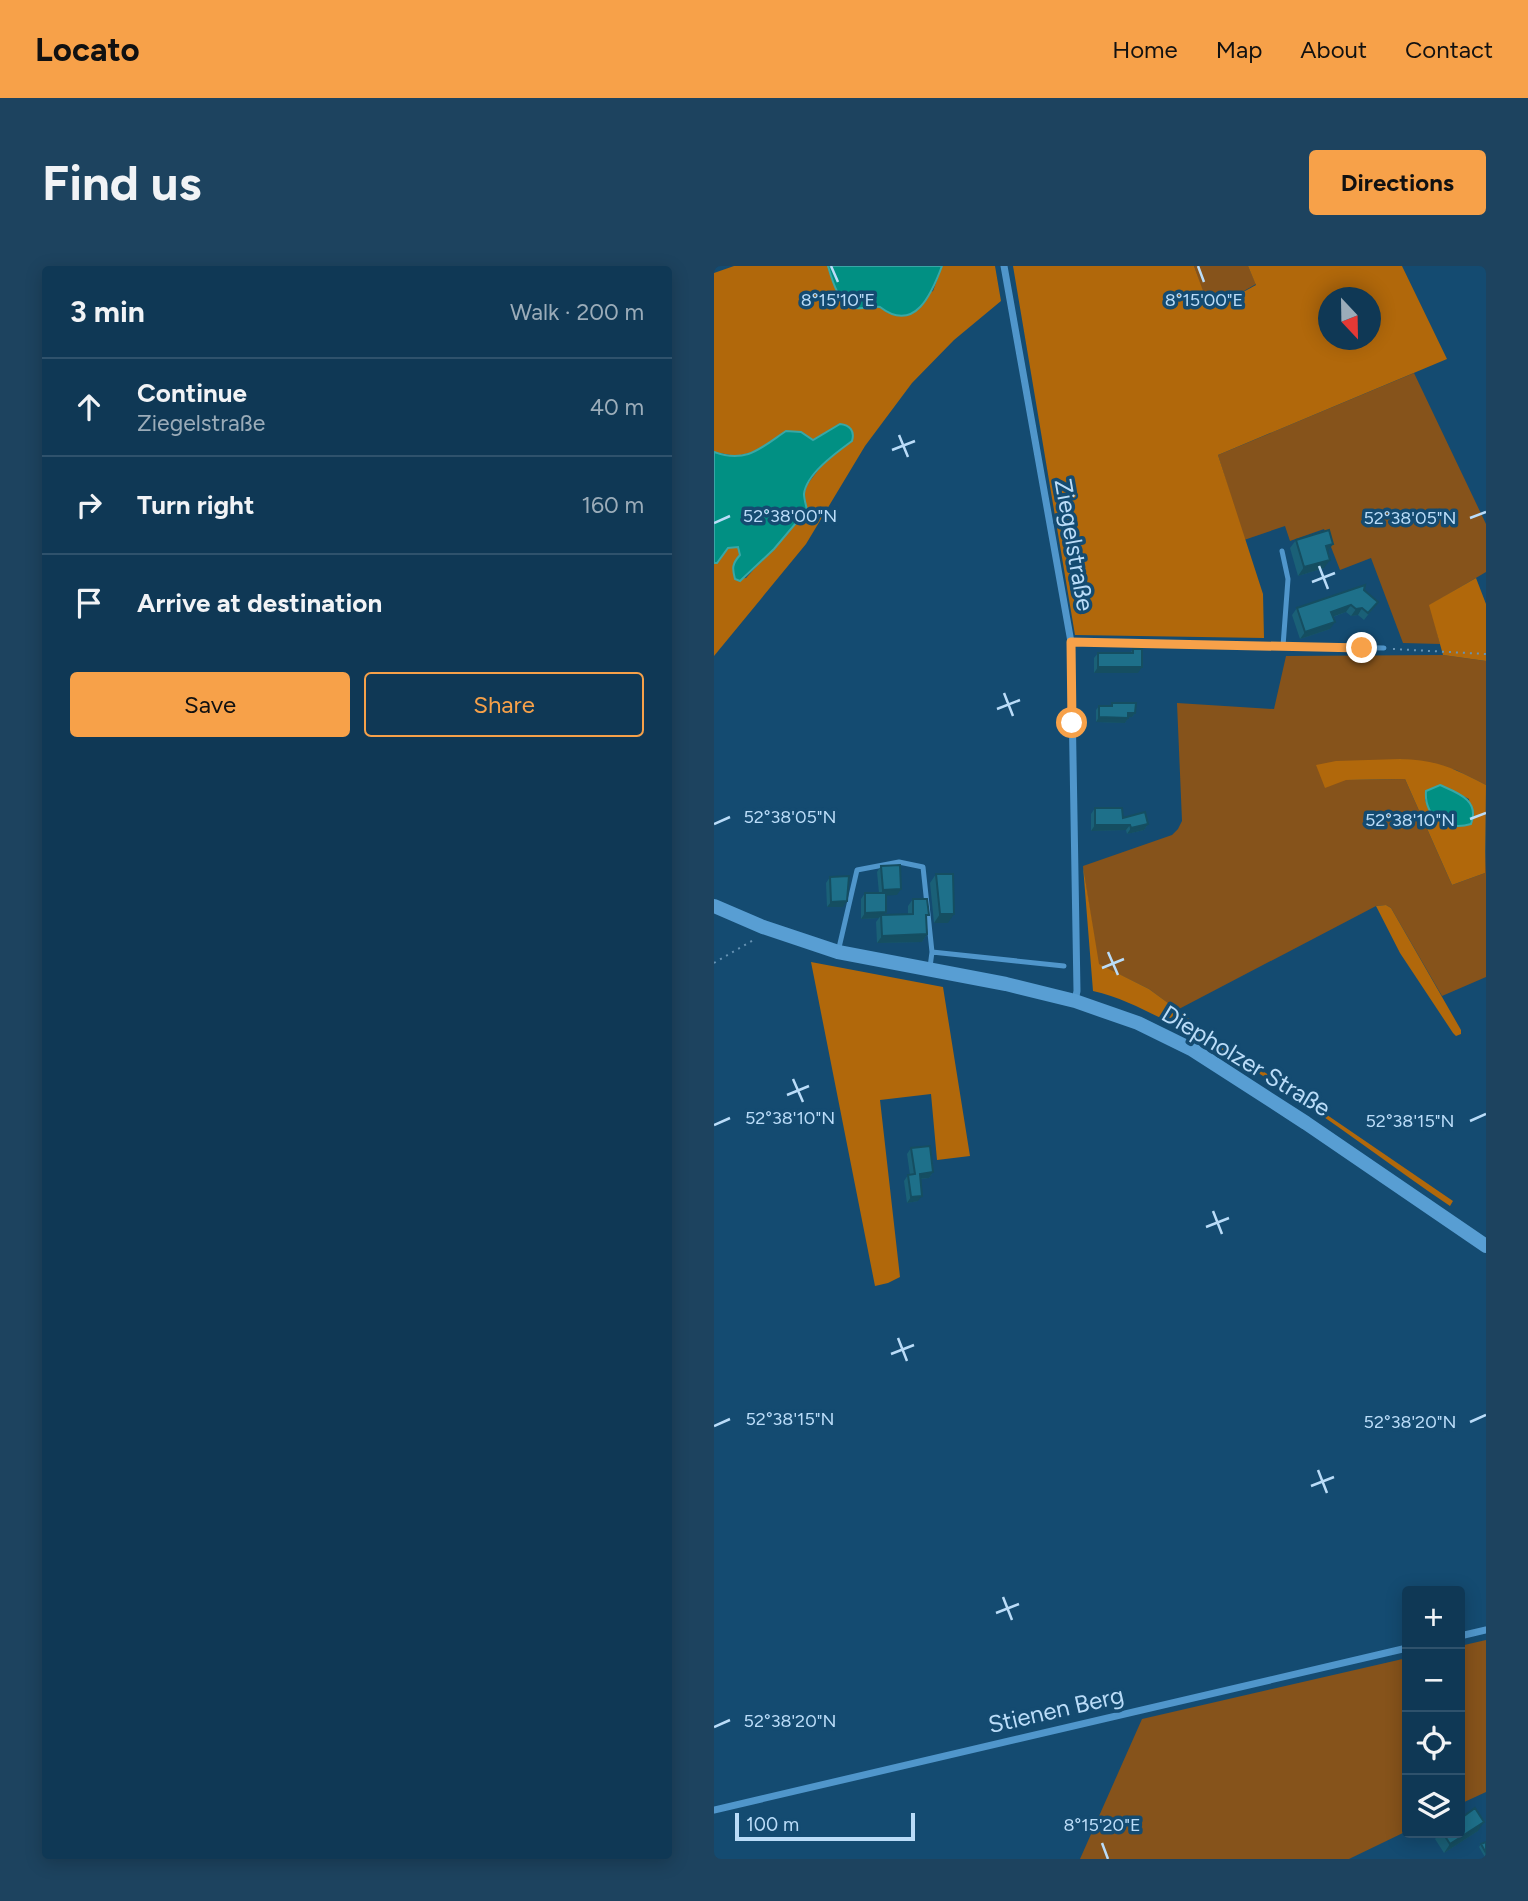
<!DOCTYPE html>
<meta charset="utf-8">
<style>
body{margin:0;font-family:Figtree,sans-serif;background:#1d435f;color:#f1f3f6}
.controls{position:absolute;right:21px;bottom:21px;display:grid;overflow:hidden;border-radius:7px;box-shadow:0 4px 18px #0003}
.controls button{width:63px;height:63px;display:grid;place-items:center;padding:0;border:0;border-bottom:2px solid #2f526c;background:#0f3855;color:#f1f3f6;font:35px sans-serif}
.compass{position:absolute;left:604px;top:21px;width:63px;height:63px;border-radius:50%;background:#0f3855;box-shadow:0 4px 18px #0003;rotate:158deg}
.scale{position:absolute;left:21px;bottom:18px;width:180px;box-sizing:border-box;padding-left:7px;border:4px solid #badcf8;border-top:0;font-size:19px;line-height:24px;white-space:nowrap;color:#badcf8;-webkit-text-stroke:5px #144b71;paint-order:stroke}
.stop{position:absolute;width:21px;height:21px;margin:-16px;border:5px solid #f7a149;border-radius:50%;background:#fff}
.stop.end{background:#f7a149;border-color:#fff;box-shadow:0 2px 7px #0008}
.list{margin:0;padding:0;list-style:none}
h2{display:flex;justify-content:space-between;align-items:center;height:91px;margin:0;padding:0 28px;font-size:30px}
h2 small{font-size:23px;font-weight:400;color:#9bacb9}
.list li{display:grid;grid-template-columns:46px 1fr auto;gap:21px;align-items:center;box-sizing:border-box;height:98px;padding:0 28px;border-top:2px solid #2f526c}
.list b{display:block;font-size:26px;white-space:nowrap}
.list p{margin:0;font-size:23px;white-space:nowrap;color:#9bacb9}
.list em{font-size:23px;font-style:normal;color:#9bacb9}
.actions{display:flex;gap:14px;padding:21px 28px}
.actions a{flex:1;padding:16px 0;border:2px solid #f7a149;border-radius:7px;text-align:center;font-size:24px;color:#f7a149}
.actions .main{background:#f7a149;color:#111}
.icon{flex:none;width:38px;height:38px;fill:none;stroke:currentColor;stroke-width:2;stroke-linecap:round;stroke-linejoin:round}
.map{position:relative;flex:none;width:772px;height:1593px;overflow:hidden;border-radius:7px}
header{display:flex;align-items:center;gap:42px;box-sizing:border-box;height:98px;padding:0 35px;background:#f7a149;color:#111}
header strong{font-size:33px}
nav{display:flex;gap:38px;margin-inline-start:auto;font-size:24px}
.intro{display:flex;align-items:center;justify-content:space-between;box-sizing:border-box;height:168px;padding:0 42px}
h1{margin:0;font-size:49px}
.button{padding:18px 32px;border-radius:7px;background:#f7a149;color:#111;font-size:24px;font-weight:700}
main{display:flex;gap:42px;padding:0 42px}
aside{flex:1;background:#0f3855;border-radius:7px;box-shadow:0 4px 18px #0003}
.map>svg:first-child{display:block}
.green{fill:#86531b}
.forest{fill:#b1680b;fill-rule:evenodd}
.water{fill:#019083;stroke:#38a7a6;stroke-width:2}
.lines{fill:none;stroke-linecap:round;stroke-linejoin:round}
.path{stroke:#6693b4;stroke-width:2;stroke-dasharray:2 5;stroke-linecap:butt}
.service{stroke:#5096cb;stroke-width:5}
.minor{stroke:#5096cb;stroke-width:7}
.secondary{stroke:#589ed3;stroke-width:14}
.wall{fill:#1a6077}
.shaded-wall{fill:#154e61}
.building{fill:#1e708a;stroke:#154e61;stroke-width:2}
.route{stroke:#f7a149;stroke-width:9}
.ticks{fill:none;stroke:#badcf8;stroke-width:2.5}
.labels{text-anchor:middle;stroke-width:7;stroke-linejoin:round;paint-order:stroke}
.street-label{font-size:24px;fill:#badcf8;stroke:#144b71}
.ticks-label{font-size:18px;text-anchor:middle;fill:#badcf8;stroke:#144b71;stroke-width:7;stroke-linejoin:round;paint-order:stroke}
</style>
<header>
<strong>Locato</strong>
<nav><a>Home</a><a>Map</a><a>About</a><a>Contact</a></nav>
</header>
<div class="intro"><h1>Find us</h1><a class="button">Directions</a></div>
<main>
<aside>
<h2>3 min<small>Walk · 200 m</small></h2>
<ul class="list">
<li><svg class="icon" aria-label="ahead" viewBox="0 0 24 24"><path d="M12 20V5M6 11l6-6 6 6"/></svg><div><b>Continue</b><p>Ziegelstraße</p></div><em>40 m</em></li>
<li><svg class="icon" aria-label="right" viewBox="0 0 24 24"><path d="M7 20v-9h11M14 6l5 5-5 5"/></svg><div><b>Turn right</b></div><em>160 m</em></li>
<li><svg class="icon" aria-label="arrive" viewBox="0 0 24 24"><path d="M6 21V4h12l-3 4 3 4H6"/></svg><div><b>Arrive at destination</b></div></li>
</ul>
<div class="actions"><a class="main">Save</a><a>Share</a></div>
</aside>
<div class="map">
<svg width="772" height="1593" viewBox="0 0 772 1593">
<rect width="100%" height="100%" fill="#144b71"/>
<path class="green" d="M480 0H534L542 18 495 45Z
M700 107 772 258V306L716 339 726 378 689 377 657 292 626 304 610 263 576 275 571 260 530 274 504 189Z
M729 389 772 395V519L742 504 686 493 612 522 632 514 691 513 738 619 771 607 772 585V711L728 730 677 642 672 639 662 640 463 744 435 723 384 698 369 600 458 569 464 563 468 555 463 437 560 443 572 390Z
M772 1374V1526L746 1538V1380Z
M693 1392V1565L635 1593H366L428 1453Z"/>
<path class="forest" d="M20 0H114L116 8 145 43 166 41 174 47 219 25 228 0H281L287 35 240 74 198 117 151 180 92 278 0 390V297H3L14 282 24 281 26 289C18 297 18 302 21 313L32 312 70 270 90 230 92 220 108 199 137 175V163C125 153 111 169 99 174L86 166 72 165 45 185 22 190 0 186V7Z
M299 0H480L496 44 542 19 534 0H688L733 93 504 189 549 328 550 372 361 369ZM614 32H656V74H614Z
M762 312 772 338V395L729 389 715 339Z
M686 493C723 494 739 502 772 519L771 607 738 619 691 513 632 514 611 522 602 499 622 495ZM726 519 755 533 757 558C737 565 717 553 711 533Z
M369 600 385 698 435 723 515 782 739 935 736 940C644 877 553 804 453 755 428 743 406 731 379 725Z
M672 639 677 642 747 764V768L742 770 739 767 686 687 662 640Z
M97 696 229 721 256 890 223 894 217 828 166 834 186 1011 174 1017 161 1020Z"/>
<path class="water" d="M114 0H228C218 27 201 68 166 41 158 40 150 43 142 42 125 40 118 14 114 0Z
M126 158C136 159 141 165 138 175 123 186 92 208 90 228 90 233 92 239 93 244L60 283 26 315 21 313C18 302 18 298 26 289L24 281 14 282 3 297H0V186C32 198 47 182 72 165L87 166 99 174Z
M726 519C744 527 766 534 757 558 733 565 710 551 712 525Z"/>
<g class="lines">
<path class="path" d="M679 383 772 388
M0 697 41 673"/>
<path class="service" d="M568 285 574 313 569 380
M357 376 670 382
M124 686 143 604 185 596 209 601 218 686 216 701
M218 686 350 700"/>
<path class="minor" d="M290 0 357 376 363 725 361 735
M746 1370 772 1364
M0 1544 693 1382"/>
<path class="secondary" d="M0 640 49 661 124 686 292 718 361 735 424 757 479 784 592 857 772 980"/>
</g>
<path class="wall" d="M582 274 610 302 584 310 576 282Z
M650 324 664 336 650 354 644 349 637 350 632 346 619 351 616 363 586 373 578 349 583 342Z
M419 383 424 407H380V392L384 387H416Z
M398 437 421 447 418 451H414L411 457 382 456V444L385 440H396Z
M381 542 409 552 434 558 430 564 413 568 412 564 377 565V548Z
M167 600 183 629H172L170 649 194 648V640L199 633 213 653V668L208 676 163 677 162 656 165 652 147 653V633L151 627H165L163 606Z
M222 608 234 657H220L216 617Z
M116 611 129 641H113L112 617Z
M197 882 219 906 215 912 206 913 204 935 193 937 190 915 194 909H196L193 888Z
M764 1565 730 1587 721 1573 726 1567H746Z
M772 1576V1593L765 1581 767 1578Z"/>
<path class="shaded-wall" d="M619 278 613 287 612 280Z
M616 294 610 302 584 310 590 301Z
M637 339 632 346 612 353 617 346Z
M648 342 644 349 637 350 642 343Z
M621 356 616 363 586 373 591 366Z
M384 401H428L424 407H380Z
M414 447H421L418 451H411Z
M385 451 414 452 411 457 382 456Z
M434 558 430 564 413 568 417 562Z
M381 559H416L412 564 377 565Z
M187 623 183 629 165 630 169 624Z
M133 635 129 641H113L117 636Z
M172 646 167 652V649L165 652 147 653 151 647Z
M226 648H240L234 657H220Z
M213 668 208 676 163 677 168 670Z
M219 906 215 912 202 913 206 908Z
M208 930 204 935 193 937 197 931Z
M770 1556 764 1565 730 1587 736 1578Z"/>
<path class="building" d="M615 264 619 278 612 280 616 294 590 301 582 274Z
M651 319 650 324 664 336 654 347 648 342 642 343 637 339 617 346 621 356 591 366 583 342Z
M419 383H428V401H384V387H419Z
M398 437H422L421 447H414V452L385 451V440H398Z
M381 542H408L409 552 431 546 434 558 417 562 416 559H381Z
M186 599 187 623 169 624 167 600Z
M222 608H239L240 648H226Z
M135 610 133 635 117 636 116 611Z
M151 627H172V646L151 647Z
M199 633H213L215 649H212L213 668 168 670 167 649 199 648Z
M216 880 219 906 206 908 208 930 197 931 194 909 201 908 197 882Z
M761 1542 770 1556 736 1578 729 1567H746V1553Z
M772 1576V1587L767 1578Z"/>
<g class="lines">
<path class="route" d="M358 457 357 376 648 382"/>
</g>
<path class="ticks" d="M117 0 124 16M484 0 490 16M185 169 194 191M178 184 201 175M756 252 772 246M0 257 16 250M605 300 614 323M598 316 621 307M290 427 299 450M283 443 306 434M756 553 772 547M0 558 16 551M394 686 404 709M388 702 410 693M79 813 89 836M73 829 95 820M756 855 772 848M0 859 16 852M499 945 508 968M492 961 515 952M184 1072 193 1095M177 1088 200 1079M756 1156 772 1149M0 1160 16 1153M604 1204 613 1227M597 1220 620 1211M289 1331 298 1354M282 1347 305 1338M0 1461 16 1454M388 1577 394 1593"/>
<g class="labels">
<g class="street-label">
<text transform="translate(360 279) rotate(80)" y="8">Ziegelstraße</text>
<text transform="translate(532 795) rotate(31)" y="8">Diepholzer Straße</text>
<text transform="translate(342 1444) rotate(-13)" y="8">Stienen Berg</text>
</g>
</g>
<g class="ticks-label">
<text x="124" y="40">8°15'10"E</text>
<text x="490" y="40">8°15'00"E</text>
<text x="76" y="256">52°38'00"N</text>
<text x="696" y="258">52°38'05"N</text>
<text x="76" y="557">52°38'05"N</text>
<text x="696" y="560">52°38'10"N</text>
<text x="76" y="858">52°38'10"N</text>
<text x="696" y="861">52°38'15"N</text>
<text x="76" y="1159">52°38'15"N</text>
<text x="696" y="1162">52°38'20"N</text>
<text x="76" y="1461">52°38'20"N</text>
<text x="388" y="1565">8°15'20"E</text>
</g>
</svg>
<div class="controls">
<button>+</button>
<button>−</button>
<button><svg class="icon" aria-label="locate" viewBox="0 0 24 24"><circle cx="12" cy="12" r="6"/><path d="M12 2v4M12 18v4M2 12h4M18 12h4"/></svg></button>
<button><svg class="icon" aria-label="layers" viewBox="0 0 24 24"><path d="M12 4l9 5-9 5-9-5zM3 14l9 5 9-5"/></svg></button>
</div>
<svg class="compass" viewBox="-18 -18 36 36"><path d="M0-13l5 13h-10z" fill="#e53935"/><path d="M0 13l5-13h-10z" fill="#9bacb9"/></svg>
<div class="scale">100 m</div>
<div class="stop" style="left:358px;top:457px"></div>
<div class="stop end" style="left:648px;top:382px"></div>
</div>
</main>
